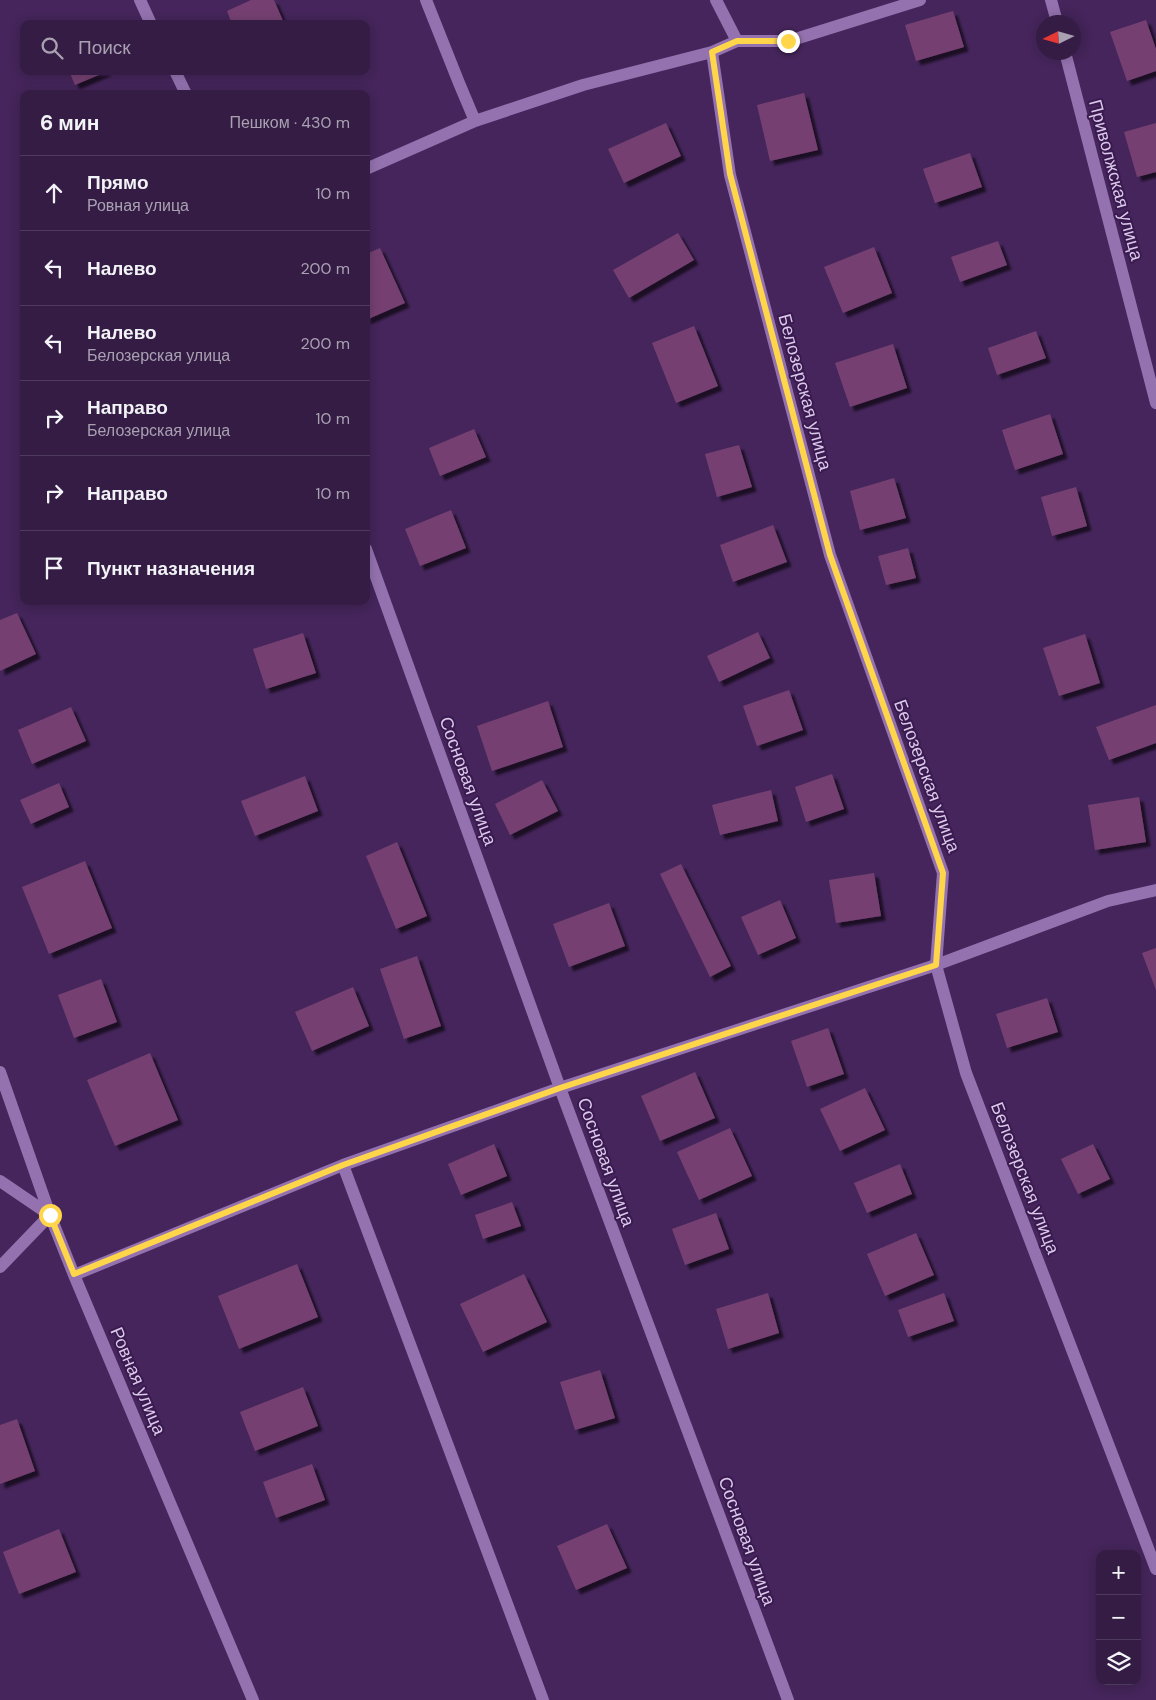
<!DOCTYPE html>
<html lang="ru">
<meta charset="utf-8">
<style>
body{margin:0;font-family:"DM Sans",sans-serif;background:#3c254b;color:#f1f3f6}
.controls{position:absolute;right:15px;bottom:15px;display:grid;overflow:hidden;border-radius:10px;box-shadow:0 2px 12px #0003}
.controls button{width:45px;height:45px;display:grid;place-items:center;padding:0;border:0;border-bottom:1px solid #4e3a5d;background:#341c44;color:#f1f3f6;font:25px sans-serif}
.compass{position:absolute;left:1036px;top:15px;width:45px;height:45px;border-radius:50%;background:#341c44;box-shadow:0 2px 12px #0003;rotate:265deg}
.stop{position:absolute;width:15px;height:15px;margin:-11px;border:4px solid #ffd54a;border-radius:50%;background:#fff}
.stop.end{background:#ffd54a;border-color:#fff;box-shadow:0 1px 5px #0008}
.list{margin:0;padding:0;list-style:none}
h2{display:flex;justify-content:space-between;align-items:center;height:65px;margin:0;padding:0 20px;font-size:21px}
h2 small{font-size:16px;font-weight:400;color:#a9a1b2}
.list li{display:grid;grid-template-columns:32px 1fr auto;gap:15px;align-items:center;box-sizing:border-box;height:75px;padding:0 20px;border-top:1px solid #4e3a5d}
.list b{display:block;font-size:19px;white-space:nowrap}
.list p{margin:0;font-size:16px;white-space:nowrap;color:#a9a1b2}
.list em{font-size:16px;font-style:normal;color:#a9a1b2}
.icon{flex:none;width:28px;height:28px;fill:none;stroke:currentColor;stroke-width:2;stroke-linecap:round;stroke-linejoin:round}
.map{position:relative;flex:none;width:1156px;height:1700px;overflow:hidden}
.search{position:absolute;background:#341c44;box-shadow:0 2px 12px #0003;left:20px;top:20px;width:350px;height:55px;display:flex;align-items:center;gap:12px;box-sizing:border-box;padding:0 18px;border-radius:10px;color:#a9a1b2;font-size:19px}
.panel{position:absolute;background:#341c44;box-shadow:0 2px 12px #0003;left:20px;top:90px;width:350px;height:515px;border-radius:10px}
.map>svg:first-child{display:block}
.building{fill:#744171;filter:url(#shadow)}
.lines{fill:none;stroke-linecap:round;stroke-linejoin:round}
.minor{stroke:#9472af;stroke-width:12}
.route{stroke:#ffd54a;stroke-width:6}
.labels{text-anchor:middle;stroke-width:4;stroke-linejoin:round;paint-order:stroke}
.street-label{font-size:18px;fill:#dbc9ea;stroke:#3a1a50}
</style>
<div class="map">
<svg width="1156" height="1700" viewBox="0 0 1156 1700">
<defs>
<filter id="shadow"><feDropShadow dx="4.5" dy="4.5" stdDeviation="1" flood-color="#0009"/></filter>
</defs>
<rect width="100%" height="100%" fill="#45255b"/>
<path class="building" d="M251 0H274L284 23 232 24 227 11Z
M953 11 964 47 916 61 905 25Z
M1146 20 1156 49V71L1127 81 1110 32Z
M69 71H108L75 85Z
M804 93 818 150 770 161 757 105Z
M666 123 681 156 624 183 608 149Z
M1156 123V172L1137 177 1124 132Z
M970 153 982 187 935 203 923 169Z
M678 233 694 260 629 298 613 270Z
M998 241 1007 265 960 282 951 257Z
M874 247 892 293 843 313 824 267Z
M380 248 405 303 366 320V254Z
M694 326 718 386 676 403 652 343Z
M1036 331 1046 358 997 375 988 348Z
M893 344 907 388 850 407 835 363Z
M1050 414 1063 454 1015 470 1002 430Z
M474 429 486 457 440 476 429 448Z
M739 445 752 487 717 497 705 454Z
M894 478 906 518 860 530 850 491Z
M1076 487 1087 526 1052 536 1041 497Z
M451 510 466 548 420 566 405 529Z
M773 525 787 562 733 582 720 545Z
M908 548 916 578 886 585 878 556Z
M17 613 36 654 0 671V620Z
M758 632 770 658 719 682 707 656Z
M303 633 316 673 266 689 253 649Z
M1085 634 1100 683 1059 696 1043 648Z
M789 690 803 730 757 746 743 706Z
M548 701 563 747 492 771 477 726Z
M1156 705V743L1109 760 1096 727Z
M71 707 86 741 32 764 18 730Z
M832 774 844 809 806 822 795 787Z
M305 776 318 811 255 836 241 801Z
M542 780 558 811 510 835 495 804Z
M59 783 69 807 31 824 20 800Z
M771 790 778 821 720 835 712 805Z
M1139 797 1146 842 1095 850 1088 805Z
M397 842 427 916 396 929 366 856Z
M85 861 112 928 49 954 22 887Z
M681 864 731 966 710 977 660 874Z
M874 873 881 916 836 923 829 880Z
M780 900 796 938 758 955 741 917Z
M609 903 625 946 569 967 553 924Z
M1156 948V990L1142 953Z
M417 956 441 1026 404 1039 380 969Z
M101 979 117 1022 74 1038 58 995Z
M353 987 369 1026 312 1051 295 1012Z
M1047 998 1058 1032 1007 1048 996 1014Z
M828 1028 844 1074 807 1087 791 1041Z
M150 1053 178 1120 115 1146 87 1080Z
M695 1072 715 1118 660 1141 641 1096Z
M865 1088 885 1130 840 1151 820 1109Z
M730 1128 752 1176 699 1200 677 1152Z
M494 1144 507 1176 461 1195 448 1164Z
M1093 1144 1110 1179 1078 1194 1061 1159Z
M900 1164 912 1194 867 1213 854 1183Z
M512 1202 521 1226 483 1239 475 1215Z
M716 1213 729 1249 685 1265 672 1229Z
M916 1233 934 1275 885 1296 867 1254Z
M297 1264 318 1317 239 1349 218 1296Z
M524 1274 547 1322 483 1352 460 1304Z
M768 1293 779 1333 728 1349 716 1309Z
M944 1293 954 1321 908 1337 898 1310Z
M600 1370 615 1418 575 1430 560 1382Z
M303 1387 318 1426 255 1451 240 1412Z
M17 1419 35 1471 0 1484V1425Z
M312 1464 325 1500 276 1518 263 1482Z
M607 1524 627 1568 576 1590 557 1546Z
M59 1529 76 1572 19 1594 3 1552Z"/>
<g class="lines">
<path class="minor" d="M140 0 151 24
M426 0 459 83 475 121
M716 0 737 41 712 52 730 175 830 555 943 873 936 965 966 1073 1156 1569
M1051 0 1057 22
M737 41H789L920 0
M1065 52 1156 403
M175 71 186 94
M366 169 475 121 583 85 712 52
M366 549 560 1088 788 1700
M0 1072 50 1215 74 1275 253 1700
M343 1165 543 1700
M0 1181 50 1215 0 1267
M74 1275 343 1165 560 1088 936 965 1108 901 1156 890"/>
</g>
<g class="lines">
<path class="route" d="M50 1215 74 1274 343 1165 560 1088 936 965 943 873 830 555 730 174 712 52 737 41H788"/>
</g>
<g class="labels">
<g class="street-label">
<text transform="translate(1116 180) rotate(75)" y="6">Приволжская улица</text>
<text transform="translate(805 392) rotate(75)" y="6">Белозерская улица</text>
<text transform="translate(927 776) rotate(70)" y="6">Белозерская улица</text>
<text transform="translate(468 781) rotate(70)" y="6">Сосновая улица</text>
<text transform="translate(606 1162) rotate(70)" y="6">Сосновая улица</text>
<text transform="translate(1025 1178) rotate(69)" y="6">Белозерская улица</text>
<text transform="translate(138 1381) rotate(67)" y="6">Ровная улица</text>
<text transform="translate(747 1541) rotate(70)" y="6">Сосновая улица</text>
</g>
</g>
</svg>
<div class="controls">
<button>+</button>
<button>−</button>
<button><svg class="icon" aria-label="layers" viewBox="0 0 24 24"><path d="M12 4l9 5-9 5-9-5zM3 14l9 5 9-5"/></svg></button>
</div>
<svg class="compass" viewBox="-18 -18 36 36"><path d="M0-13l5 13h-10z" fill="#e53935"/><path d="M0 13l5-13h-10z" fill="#a9a1b2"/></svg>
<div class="stop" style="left:50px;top:1215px"></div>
<div class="stop end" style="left:788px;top:41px"></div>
<div class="search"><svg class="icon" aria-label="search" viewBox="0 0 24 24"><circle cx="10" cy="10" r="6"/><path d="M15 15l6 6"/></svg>Поиск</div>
<section class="panel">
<h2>6 мин<small>Пешком · 430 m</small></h2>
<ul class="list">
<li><svg class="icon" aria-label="ahead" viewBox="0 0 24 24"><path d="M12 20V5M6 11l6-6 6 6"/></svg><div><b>Прямо</b><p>Ровная улица</p></div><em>10 m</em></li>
<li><svg class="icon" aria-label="left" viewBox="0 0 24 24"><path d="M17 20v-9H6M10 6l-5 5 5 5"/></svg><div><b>Налево</b></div><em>200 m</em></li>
<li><svg class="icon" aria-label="left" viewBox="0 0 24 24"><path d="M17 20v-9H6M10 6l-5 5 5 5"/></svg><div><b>Налево</b><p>Белозерская улица</p></div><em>200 m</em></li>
<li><svg class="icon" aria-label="right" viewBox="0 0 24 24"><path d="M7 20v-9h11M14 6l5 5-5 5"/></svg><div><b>Направо</b><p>Белозерская улица</p></div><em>10 m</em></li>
<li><svg class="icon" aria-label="right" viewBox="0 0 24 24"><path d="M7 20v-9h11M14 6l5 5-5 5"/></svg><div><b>Направо</b></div><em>10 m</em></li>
<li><svg class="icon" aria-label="arrive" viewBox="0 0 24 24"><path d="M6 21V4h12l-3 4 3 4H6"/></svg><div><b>Пункт назначения</b></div></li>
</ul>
</section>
</div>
